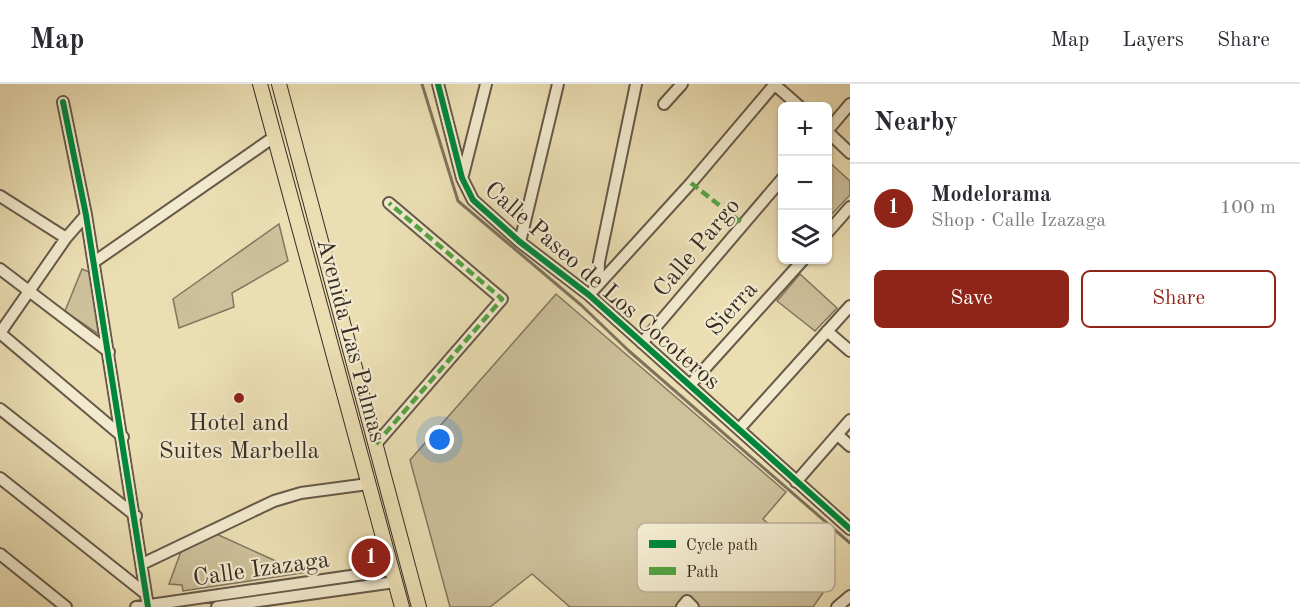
<!DOCTYPE html>
<meta charset="utf-8">
<style>
body{margin:0;font-family:"Old Standard TT",serif;background:#f7f7f7;color:#2b2b33}
.controls{position:absolute;right:18px;top:18px;display:grid;overflow:hidden;border-radius:9px;box-shadow:0 2px 4px #0004}
.controls button{width:54px;height:54px;display:grid;place-items:center;padding:0;border:0;border-bottom:2px solid #e1e1e2;background:#fff;color:#2b2b33;font:30px sans-serif}
.you{position:absolute;left:440px;top:356px;width:21px;height:21px;margin:-15px;border:4px solid #fff;border-radius:50%;background:#1a73e8;box-shadow:0 0 0 9px #1a73e833}
.badge{display:grid;place-items:center;width:39px;height:39px;border-radius:50%;background:#8f2418;color:#fff;font-size:20px;font-weight:700}
.pin{position:absolute;translate:-50% -50%;border:3px solid #fff;box-shadow:0 2px 6px #0006}
.list{margin:0;padding:0;list-style:none}
h2{display:flex;justify-content:space-between;align-items:center;height:78px;margin:0;padding:0 24px;font-size:26px}
h2 small{font-size:20px;font-weight:400;color:#7c7c81}
.list li{display:grid;grid-template-columns:39px 1fr auto;gap:18px;align-items:center;box-sizing:border-box;height:90px;padding:0 24px;border-top:2px solid #e1e1e2}
.list b{display:block;font-size:22px;white-space:nowrap}
.list p{margin:0;font-size:20px;white-space:nowrap;color:#7c7c81}
.list em{font-size:20px;font-style:normal;color:#7c7c81}
.actions{display:flex;gap:12px;padding:18px 24px}
.actions a{flex:1;padding:14px 0;border:2px solid #8f2418;border-radius:9px;text-align:center;font-size:21px;color:#8f2418}
.actions .main{background:#8f2418;color:#fff}
.icon{flex:none;width:33px;height:33px;fill:none;stroke:currentColor;stroke-width:2;stroke-linecap:round;stroke-linejoin:round}
.map{position:relative;flex:none;width:850px;height:523px;overflow:hidden}
header{display:flex;align-items:center;gap:36px;box-sizing:border-box;height:84px;padding:0 30px;background:#fff;border-bottom:2px solid #e1e1e2}
header strong{font-size:28px}
nav{display:flex;gap:33px;margin-inline-start:auto;font-size:21px}
main{display:flex}
aside{flex:1;background:#fff}
.map>svg:first-child{display:block}
.green{fill:#cdc09b;stroke:#837660;stroke-width:1.5}
.lines{fill:none;stroke-linecap:round;stroke-linejoin:round}
.stream{stroke:#7f735e;stroke-width:3}
.minor-casing{stroke:#665949;stroke-width:14}
.major-casing{stroke:#392d26;stroke-width:16}
.minor{stroke:#f2eace;stroke-width:10}
.major{stroke:#ebdeb3;stroke-width:14}
.quiet{stroke:#53a442;stroke-width:4.5;stroke-dasharray:9 4.5;stroke-linecap:butt}
.cycleway-casing{stroke:#f2eace;stroke-width:10}
.cycleway{stroke:#00873e;stroke-width:6}
.poi-dot{fill:#8f2418;stroke:#f2eace;stroke-width:2}
.labels{text-anchor:middle;stroke-width:4.5;stroke-linejoin:round;paint-order:stroke}
.street-label{font-size:24px;fill:#392d26;stroke:#f2eace}
.poi-label{font-size:24px;fill:#392d26;stroke:#f2eace}
.key{fill:#f2eace;stroke:#bab19c;stroke-width:1.5}
.key-label{font-size:16px;fill:#392d26}
</style>
<header>
<strong>Map</strong>
<nav><a>Map</a><a>Layers</a><a>Share</a></nav>
</header>
<main>
<div class="map">
<svg width="850" height="523" viewBox="0 0 850 523">
<rect width="100%" height="100%" fill="#ebdeb3"/>
<filter id="stains"><feTurbulence type="fractalNoise" baseFrequency=".00333" numOctaves="4"/><feColorMatrix values="0 0 0 0 .2 0 0 0 0 .09 0 0 0 0 .02 0 0 0 .5 -.17"/></filter>
<radialGradient id="worn" r=".72"><stop offset=".6" stop-color="#630" stop-opacity="0"/><stop offset="1" stop-color="#630" stop-opacity=".3"/></radialGradient>
<path class="green" d="M828 77 850 97V111L830 132 828 130V97L831 93 828 90Z
M279 140 288 177 232 209 234 223 179 244 173 215Z
M82 185 94 190 101 248 97 249 65 227Z
M800 190 837 224 815 247 777 217Z
M556 210 786 408 763 435 832 496 813 523H570L532 490 490 523H450L410 376Z
M212 448 302 489 183 507 182 501 169 500 184 459Z"/>
<g class="lines">
<path class="stream" d="M422 0 458 117 581 221 629 267 850 459"/>
<g class="minor-casing">
<path id="minor" d="M438 0 462 94 473 116 520 158 589 211 850 445
M774 0 799 22
M63 18 86 131 148 523
M664 20 682 0
M828 46 850 20
M828 48 850 69
M463 91 486 0
M0 112 66 154
M828 148 850 123
M520 158 558 0
M94 178 274 53
M0 185 109 268
M598 201 599 178 636 0
M589 211 691 99 775 0
M827 247 850 267
M0 249 123 353
M0 249 66 154 86 131
M642 259 782 95
M690 301 803 176
M0 325 136 432
M740 344 850 222
M838 351 850 362
M376 360 502 215 389 119
M0 394 146 510
M796 398 850 336
M0 470 66 523
M142 480 274 417 301 409 368 400
M136 523 392 486
M217 523 395 498
M682 523 687 517 693 523
M837 523 850 512"/>
</g>
<g class="major-casing">
<path id="major" d="M260 0 402 523
M279 0 419 523"/>
</g>
<use href="#minor" class="minor"/>
<use href="#major" class="major"/>
<path class="quiet" d="M691 99 742 139
M376 360 502 215 389 119"/>
<g class="cycleway-casing">
<path id="cycleway" d="M438 0 462 94 473 116 520 158 589 211 850 445
M63 18 86 131 148 523"/>
</g>
<use href="#cycleway" class="cycleway"/>
</g>
<circle class="poi-dot" cx="239" cy="314" r="6"/>
<g class="labels">
<g class="street-label">
<text transform="translate(696 163) rotate(-50)" y="8">Calle Pargo</text>
<text transform="translate(603 201) rotate(41)" y="8">Calle Paseo de Los Cocoteros</text>
<text transform="translate(731 224) rotate(-48)" y="8">Sierra</text>
<text transform="translate(352 256) rotate(75)" y="8">Avenida Las Palmas</text>
<text transform="translate(261 484) rotate(-8)" y="8">Calle Izazaga</text>
</g>
<g class="poi-label">
<text x="239" y="346">Hotel and<tspan x="239" dy="28">Suites Marbella</tspan></text>
</g>
</g>
<rect x="637" y="439" width="198" height="69" rx="9" class="key"/>
<rect x="649" y="456" width="27" height="8" fill="#00873e"/>
<rect x="649" y="483" width="27" height="8" fill="#53a442"/>
<g class="key-label">
<text x="686" y="466">Cycle path</text>
<text x="686" y="493">Path</text>
</g>
<rect width="100%" height="100%" filter="url(#stains)"/>
<rect width="100%" height="100%" fill="url(#worn)"/>
</svg>
<div class="controls">
<button>+</button>
<button>−</button>
<button><svg class="icon" aria-label="layers" viewBox="0 0 24 24"><path d="M12 4l9 5-9 5-9-5zM3 14l9 5 9-5"/></svg></button>
</div>
<div class="you"></div>
<div class="pin badge" style="left:371px;top:474px">1</div>
</div>
<aside>
<h2>Nearby<small></small></h2>
<ul class="list">
<li><span class="badge">1</span><div><b>Modelorama</b><p>Shop · Calle Izazaga</p></div><em>100 m</em></li>
</ul>
<div class="actions"><a class="main">Save</a><a>Share</a></div>
</aside>
</main>
